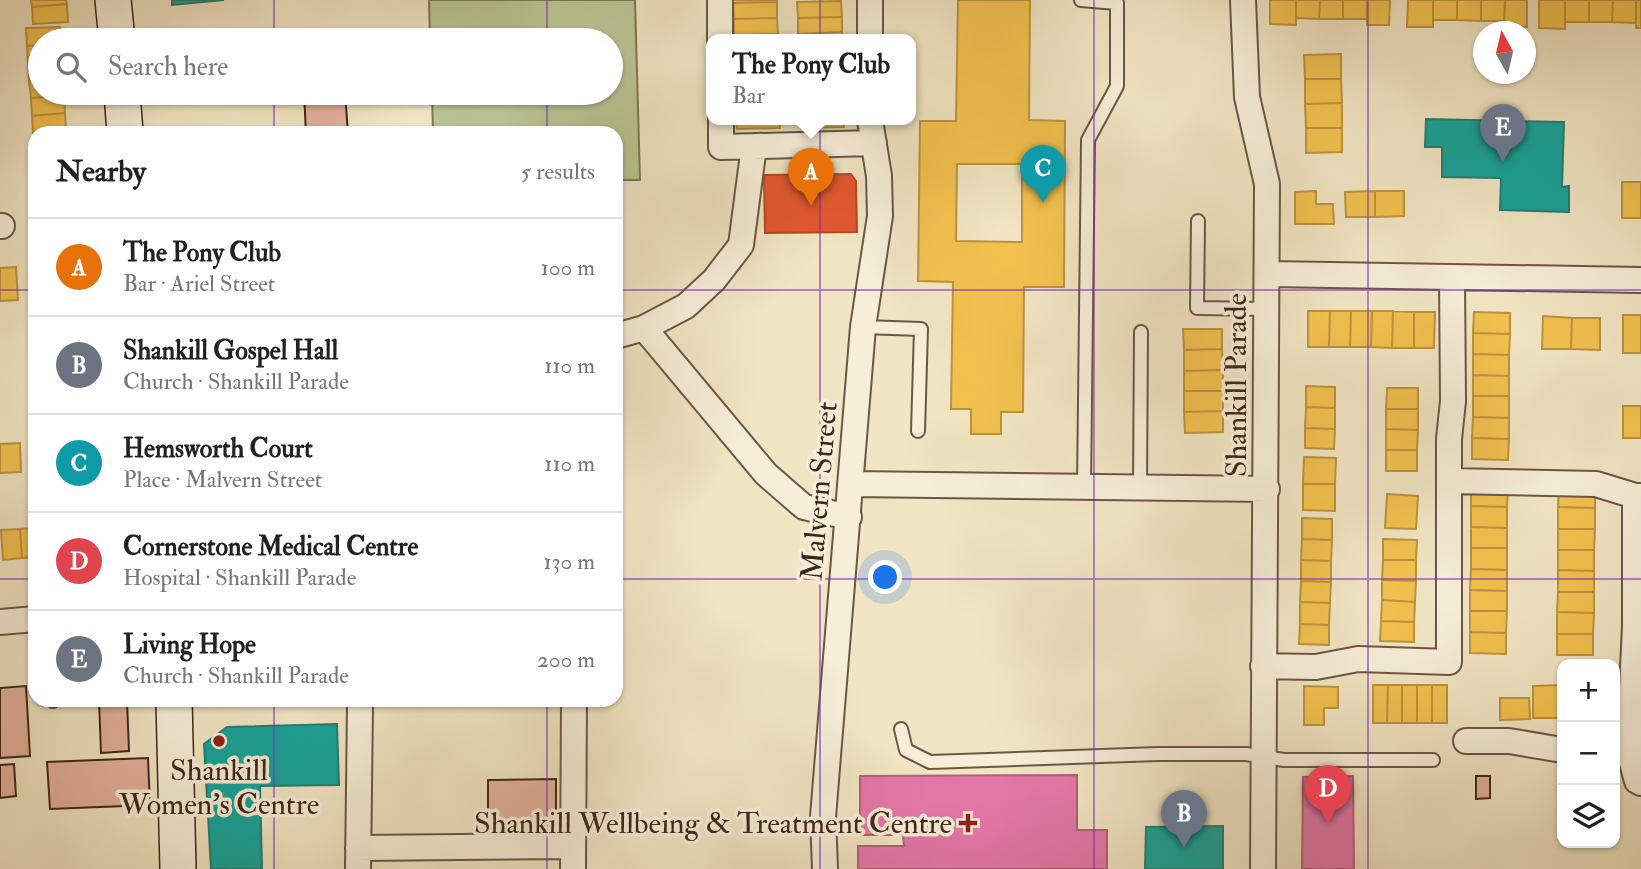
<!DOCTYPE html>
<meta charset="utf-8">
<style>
body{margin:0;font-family:"IM FELL Double Pica",serif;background:#f2f2f2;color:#222}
.controls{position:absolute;right:21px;bottom:21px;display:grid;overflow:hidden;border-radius:14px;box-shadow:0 2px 5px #0004}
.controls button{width:63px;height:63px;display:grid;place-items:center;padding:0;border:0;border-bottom:2px solid #e0e0e0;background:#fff;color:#222;font:35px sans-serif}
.compass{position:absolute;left:1473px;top:21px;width:63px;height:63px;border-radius:50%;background:#fff;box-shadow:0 2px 5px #0004;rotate:352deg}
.you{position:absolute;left:886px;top:578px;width:24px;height:24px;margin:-18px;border:5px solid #fff;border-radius:50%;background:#1a73e8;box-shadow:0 0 0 10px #1a73e833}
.badge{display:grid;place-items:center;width:46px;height:46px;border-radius:50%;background:#8f2418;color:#fff;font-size:23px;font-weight:700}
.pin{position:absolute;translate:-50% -58px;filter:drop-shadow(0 2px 4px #0008)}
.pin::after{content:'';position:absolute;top:37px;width:24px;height:21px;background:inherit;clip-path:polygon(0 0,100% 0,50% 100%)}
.popup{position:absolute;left:706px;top:34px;width:210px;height:91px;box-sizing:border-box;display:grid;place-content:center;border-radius:14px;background:#fff;filter:drop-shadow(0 2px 5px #0005);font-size:23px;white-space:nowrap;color:#767676}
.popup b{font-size:26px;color:#222}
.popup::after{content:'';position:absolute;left:50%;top:100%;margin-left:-14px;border:14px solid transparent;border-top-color:#fff}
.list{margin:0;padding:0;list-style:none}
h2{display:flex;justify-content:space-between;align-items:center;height:91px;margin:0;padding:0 28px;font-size:30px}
h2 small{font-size:23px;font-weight:400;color:#767676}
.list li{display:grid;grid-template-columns:46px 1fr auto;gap:21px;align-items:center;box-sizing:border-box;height:98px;padding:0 28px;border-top:2px solid #e0e0e0}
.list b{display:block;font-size:26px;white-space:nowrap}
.list p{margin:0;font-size:23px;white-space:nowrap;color:#767676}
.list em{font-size:23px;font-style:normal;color:#767676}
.icon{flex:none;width:38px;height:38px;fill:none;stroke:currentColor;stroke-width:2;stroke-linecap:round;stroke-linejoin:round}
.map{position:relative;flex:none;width:1641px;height:869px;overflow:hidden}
.search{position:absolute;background:#fff;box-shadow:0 2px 5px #0004;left:28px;top:28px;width:595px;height:77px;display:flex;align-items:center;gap:18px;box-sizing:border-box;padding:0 24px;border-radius:38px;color:#767676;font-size:26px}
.panel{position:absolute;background:#fff;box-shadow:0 2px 5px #0004;left:28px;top:126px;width:595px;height:581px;border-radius:21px}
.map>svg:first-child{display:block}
.green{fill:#bac594;stroke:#7d7657;stroke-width:2}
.homes{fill:#f2c14e;stroke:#bd923e;stroke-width:2;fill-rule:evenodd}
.shops{fill:#e4572e;stroke:#b34828;stroke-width:2}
.health{fill:#e377a8;stroke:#b25f7d;stroke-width:2}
.public{fill:#17a398;stroke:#237e72;stroke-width:2}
.building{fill:#e2b09a;stroke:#40261a;stroke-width:2}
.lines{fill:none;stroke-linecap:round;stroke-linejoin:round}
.lane-casing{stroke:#6c5644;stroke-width:16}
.street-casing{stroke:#6c5644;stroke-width:28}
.secondary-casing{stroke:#40261a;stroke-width:38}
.lane{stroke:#f6eed8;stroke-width:12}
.street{stroke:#f6eed8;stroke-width:24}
.secondary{stroke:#f6eed8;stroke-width:35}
.grid{fill:none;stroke:#7b2cbf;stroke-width:2;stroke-opacity:0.55}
.poi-dot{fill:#8f2418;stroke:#f6eed8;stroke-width:2.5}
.labels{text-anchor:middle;stroke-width:7;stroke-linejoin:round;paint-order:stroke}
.street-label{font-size:30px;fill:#40261a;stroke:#f6eed8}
.poi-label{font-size:30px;fill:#40261a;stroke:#f6eed8}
</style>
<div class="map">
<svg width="1641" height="869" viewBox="0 0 1641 869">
<rect width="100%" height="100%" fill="#f1e5c3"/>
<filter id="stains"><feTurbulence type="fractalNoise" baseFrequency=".00286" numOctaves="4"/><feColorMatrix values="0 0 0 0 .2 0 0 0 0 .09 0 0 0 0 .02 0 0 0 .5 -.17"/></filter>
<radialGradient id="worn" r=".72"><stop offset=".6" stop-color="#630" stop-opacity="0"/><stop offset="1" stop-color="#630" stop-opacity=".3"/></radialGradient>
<path class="green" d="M429 0H635L640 180H616V133H433L432 93H611V40H430Z"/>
<path class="homes" d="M31 0H66L67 4 32 7Z
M733 0H777V2L733 3Z
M958 0H1030L1029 120 1065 121 1064 287H1024L1023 412H1001V434H971V409H951L953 282 918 281 920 121H956ZM957 164H1022V242L956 241Z
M1270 0H1296V25L1270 24Z
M1296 0H1320L1319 19 1296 18Z
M1320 0H1343V19H1319Z
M1343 0H1367V19H1343Z
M1367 0H1390L1389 25H1367Z
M1408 0H1433V27H1407Z
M1433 0H1457V20H1433Z
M1457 0H1481V21L1457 20Z
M1481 0H1505L1504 21H1481Z
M1505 0H1527V27H1504Z
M1539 0H1565V29L1539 28Z
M1565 0H1589V22H1565Z
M1589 0H1613L1612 22H1589Z
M1613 0H1636V23L1612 22Z
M1636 0H1641V28H1636Z
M841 1 842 17 798 18 797 2Z
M777 2V18L734 19 733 3Z
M67 4 68 22 33 24 32 7Z
M842 17V32L798 34V18Z
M777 18 778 34 734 35V19Z
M60 27 61 40H40V45L27 46 26 28Z
M842 32V40H798V34Z
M778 34V40H734V35Z
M40 45V63H28L27 46Z
M1341 54V79H1305L1304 55Z
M28 63H40V80L29 81Z
M1305 79H1341L1342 103 1305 104Z
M40 80V93H64V96L31 98 29 81Z
M64 96 65 113 32 116 31 98Z
M1342 103V128H1306L1305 104Z
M65 113 66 131 33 133 32 116Z
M736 120H780V128L737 129Z
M800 120H844V127L801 128Z
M1306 128H1342V152L1306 153Z
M1622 182H1641V218H1622Z
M1316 191V204H1333L1334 224H1295V192Z
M1375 191H1404V216L1375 217Z
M1375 191V217H1346L1345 192Z
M16 267 18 300 0 301V268Z
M1308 311H1330L1329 347H1308Z
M1330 311H1351L1350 347H1329Z
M1351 311H1372L1371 347H1350Z
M1372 311H1393L1392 348 1371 347Z
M1393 311 1414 312V348H1392Z
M1414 312H1435L1434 348H1414Z
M1474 312 1510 313V334L1473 333Z
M1623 315H1641V353H1623Z
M1543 316 1572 318 1571 349H1542Z
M1572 318H1600V350L1571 349Z
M1183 329H1222V349L1184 350Z
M1473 333 1510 334 1509 355 1473 354Z
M1222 349 1223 370 1184 371V350Z
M1473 354 1509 355V376L1473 375Z
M1223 370V391H1184V371Z
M1473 375 1509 376V396H1473Z
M1306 386 1335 387V408L1306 407Z
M1387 388H1418V409H1386Z
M1184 391H1223V411L1184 412Z
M1473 396H1509V418L1473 417Z
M1623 406H1641V438H1623Z
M1306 407 1335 408V429L1305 428Z
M1386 409H1418V430L1386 429Z
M1223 411V432L1185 433 1184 412Z
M1473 417 1509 418V439L1472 438Z
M1305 428 1335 429 1334 449 1305 448Z
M1386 429 1418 430 1417 450H1386Z
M1472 438 1509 439 1508 460 1472 459Z
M20 443 21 472 0 473V444Z
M1386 450H1417V471H1386Z
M1304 457 1336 458 1335 484H1303Z
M1303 484H1335V511L1303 510Z
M1471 485 1508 486 1507 507 1471 506Z
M1559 487H1595V508L1558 507Z
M1387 494 1418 496 1416 529 1385 528Z
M1471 506 1507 507V528L1471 527Z
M1558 507 1595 508V529H1558Z
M1302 518 1332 519V540L1302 539Z
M1471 527 1507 528V548H1471Z
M35 528V557L22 558 20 529Z
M20 529 22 558 3 560 1 530Z
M1558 529H1595L1594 550H1558Z
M1302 539 1332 540 1331 561 1301 560Z
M1383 539 1417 540 1416 560H1383Z
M1471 548H1507V570L1471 569Z
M1558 550H1594V571L1558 570Z
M1301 560 1331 561V582L1301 581Z
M1383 560H1416V581L1382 580Z
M1471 569 1507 570V591L1470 590Z
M1558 570 1594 571V592H1558Z
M1382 580 1416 581 1415 602 1382 600Z
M1301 581 1331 582 1330 603 1300 602Z
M1470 590 1507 591V611H1470Z
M1558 592H1594V613L1557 612Z
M1382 600 1415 602 1414 622 1381 621Z
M1300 602 1330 603 1329 625 1300 624Z
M1470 611H1507L1506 633 1470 632Z
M1557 612 1594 613 1593 634H1557Z
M1381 621 1414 622V642L1380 641Z
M1300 624 1329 625V645L1299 644Z
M1470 632 1506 633V654L1470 653Z
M1557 634H1593V655H1557Z
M1373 685H1388L1387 723H1373Z
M1388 685H1402V723H1387Z
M1402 685H1417V723H1402Z
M1417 685H1432V723H1417Z
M1432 685H1447V723H1432Z
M1562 685V718H1533V686Z
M1304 686 1338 687V708H1324V725H1304Z
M1500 698H1529L1530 719 1500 720Z"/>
<path class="shops" d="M851 174 856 181 857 232 765 233 764 175Z"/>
<path class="health" d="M1077 775V830H1107V869H858V846H904L903 835H860V776Z
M1353 776 1354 869H1302L1303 777Z"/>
<path class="public" d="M172 0H224L172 5Z
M1426 119 1564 122 1562 187 1569 186V212L1500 210 1501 178 1442 177V147H1425Z
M337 724 339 785 260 786 262 869H211L204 744 227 727Z
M1223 826V869H1145L1146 827Z"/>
<path class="building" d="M304 93H345L348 133H306Z
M26 686 30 756 0 758V688Z
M99 700H127L129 751 101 753Z
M148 758 150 805 50 809 47 762Z
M14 764 16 796 0 798V765Z
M1476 776H1490V798L1476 799Z
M556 779V820L488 821V780Z"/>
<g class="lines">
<g class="lane-casing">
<path id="lane" d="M1081 0 1117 3V86L1088 140 1084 487
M1198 221 1197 308 1267 309
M863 327 921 329 918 431
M1140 487 1141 332
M52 700 53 701
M901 729 906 750 930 762 1158 754H1246L1284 760H1433"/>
</g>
<g class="street-casing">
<path id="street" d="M720 0V40
M870 0V40
M1243 0 1247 97 1267 184 1263 869
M721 120V147L874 143
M0 226H2
M1268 274 1641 280
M644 328 686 306 714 280 741 245 754 146
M616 336 644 328 766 474 804 507 849 517
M1449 481 1596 484 1635 496
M851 484 1267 489
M1641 496H1635V626L1629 752 1637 781 1641 783
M0 622 35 619
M1263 666 1316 667 1358 659 1449 662V439L1453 401 1452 278
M1466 741H1509L1562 750
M358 848 573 846
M358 869 360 706
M573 869 574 700
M825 869 823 817 863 327 880 216 879 176 870 120"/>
</g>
<g class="secondary-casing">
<path id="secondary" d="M113 0 117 40
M122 93 125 133
M174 700 178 869"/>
</g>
<use href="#lane" class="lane"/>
<use href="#street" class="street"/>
<use href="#secondary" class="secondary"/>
</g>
<path class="grid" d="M274 0V40M547 0V40M820 0V869M1094 0V869M1368 0V869M274 93V133M547 93V133M0 290H35M616 290H1641M0 579H35M616 579H1641M274 700V869M547 700V869"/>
<g class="poi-dot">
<circle cx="219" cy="741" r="7"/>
<path d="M964.5 812.5h7v7h7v7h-7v7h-7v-7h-7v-7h7z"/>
</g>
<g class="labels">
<g class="street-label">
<text transform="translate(1236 385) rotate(-90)" y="10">Shankill Parade</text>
<text transform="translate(819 491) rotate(-85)" y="10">Malvern Street</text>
</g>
<g class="poi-label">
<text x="219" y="780">Shankill<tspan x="219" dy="34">Women's Centre</tspan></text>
<text x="952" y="833" text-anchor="end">Shankill Wellbeing &amp; Treatment Centre</text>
</g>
</g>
<rect width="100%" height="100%" filter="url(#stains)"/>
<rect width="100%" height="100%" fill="url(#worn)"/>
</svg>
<div class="controls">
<button>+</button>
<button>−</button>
<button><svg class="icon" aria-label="layers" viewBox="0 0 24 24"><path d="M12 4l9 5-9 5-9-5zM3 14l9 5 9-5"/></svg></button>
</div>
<svg class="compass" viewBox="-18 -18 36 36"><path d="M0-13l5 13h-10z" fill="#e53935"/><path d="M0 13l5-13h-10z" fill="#767676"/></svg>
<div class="you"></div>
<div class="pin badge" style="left:811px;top:206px;background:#e8710a">A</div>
<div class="popup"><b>The Pony Club</b>Bar</div>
<div class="pin badge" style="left:1184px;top:848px;background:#6b7280">B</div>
<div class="pin badge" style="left:1043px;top:203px;background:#0f9aa8">C</div>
<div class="pin badge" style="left:1328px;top:823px;background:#e0444e">D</div>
<div class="pin badge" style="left:1503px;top:162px;background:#6b7280">E</div>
<div class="search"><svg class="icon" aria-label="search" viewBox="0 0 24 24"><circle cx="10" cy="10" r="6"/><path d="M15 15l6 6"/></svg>Search here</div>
<section class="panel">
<h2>Nearby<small>5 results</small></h2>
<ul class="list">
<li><span class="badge" style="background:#e8710a">A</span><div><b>The Pony Club</b><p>Bar · Ariel Street</p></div><em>100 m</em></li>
<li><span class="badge" style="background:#6b7280">B</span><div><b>Shankill Gospel Hall</b><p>Church · Shankill Parade</p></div><em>110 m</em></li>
<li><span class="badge" style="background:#0f9aa8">C</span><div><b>Hemsworth Court</b><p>Place · Malvern Street</p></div><em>110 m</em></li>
<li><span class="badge" style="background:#e0444e">D</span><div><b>Cornerstone Medical Centre</b><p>Hospital · Shankill Parade</p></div><em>130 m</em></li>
<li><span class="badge" style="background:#6b7280">E</span><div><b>Living Hope</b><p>Church · Shankill Parade</p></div><em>200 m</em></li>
</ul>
</section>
</div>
